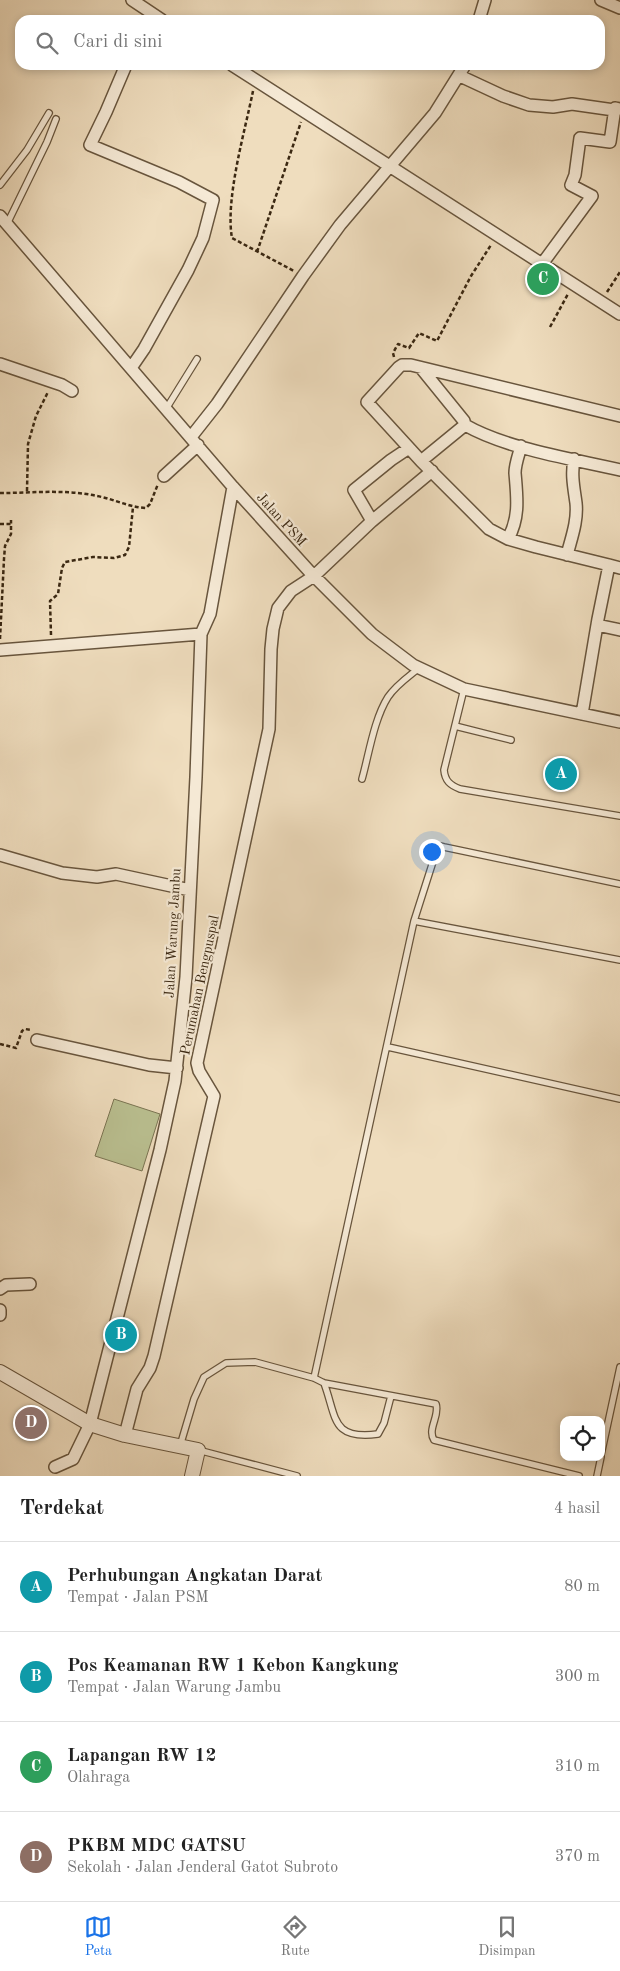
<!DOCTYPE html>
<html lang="id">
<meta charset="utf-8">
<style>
body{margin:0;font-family:"Old Standard TT",serif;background:#f6f6f6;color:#222}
.controls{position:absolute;right:15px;bottom:15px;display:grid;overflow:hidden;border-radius:10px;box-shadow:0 2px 8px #0003}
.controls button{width:45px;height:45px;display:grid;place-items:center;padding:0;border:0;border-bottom:1px solid #e0e0e0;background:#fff;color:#222;font:25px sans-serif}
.you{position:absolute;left:431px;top:851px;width:18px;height:18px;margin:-12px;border:4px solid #fff;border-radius:50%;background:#1a73e8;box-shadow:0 0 0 8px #1a73e833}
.badge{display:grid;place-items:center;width:32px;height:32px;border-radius:50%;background:#1a73e8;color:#fff;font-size:16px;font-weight:700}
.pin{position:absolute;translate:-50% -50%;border:2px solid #fff;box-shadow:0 1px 5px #0006}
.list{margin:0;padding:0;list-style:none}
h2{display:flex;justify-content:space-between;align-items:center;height:65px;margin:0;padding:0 20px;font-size:21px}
h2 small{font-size:16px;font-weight:400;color:#767676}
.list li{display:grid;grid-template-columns:32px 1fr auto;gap:15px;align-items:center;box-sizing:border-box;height:90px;padding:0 20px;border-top:1px solid #e0e0e0}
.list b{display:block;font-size:19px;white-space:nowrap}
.list p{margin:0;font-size:16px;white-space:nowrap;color:#767676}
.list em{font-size:16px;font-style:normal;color:#767676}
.icon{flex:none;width:28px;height:28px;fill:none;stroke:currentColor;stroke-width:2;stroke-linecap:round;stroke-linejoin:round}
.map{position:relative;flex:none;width:620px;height:1476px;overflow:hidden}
.search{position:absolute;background:#fff;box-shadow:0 2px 8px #0003;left:15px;right:15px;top:15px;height:55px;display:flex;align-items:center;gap:12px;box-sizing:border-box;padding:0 18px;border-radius:15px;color:#767676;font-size:19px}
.sheet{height:425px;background:#fff}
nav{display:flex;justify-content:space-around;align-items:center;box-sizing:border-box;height:70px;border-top:1px solid #e0e0e0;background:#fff;font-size:14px;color:#767676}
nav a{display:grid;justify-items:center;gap:2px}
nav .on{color:#1a73e8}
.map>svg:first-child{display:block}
.green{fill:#bac091;stroke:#7a7452}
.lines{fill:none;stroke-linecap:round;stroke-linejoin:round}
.service-casing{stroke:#68553d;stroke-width:8}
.minor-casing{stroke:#68553d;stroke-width:14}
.tertiary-casing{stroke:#68553d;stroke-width:16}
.path{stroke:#3b2812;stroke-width:2.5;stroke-dasharray:4 2.5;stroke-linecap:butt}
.service{stroke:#f5e9d5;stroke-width:5.5}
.minor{stroke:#f5e9d5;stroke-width:11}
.tertiary{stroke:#f5e9d5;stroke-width:14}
.labels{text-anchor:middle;stroke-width:4.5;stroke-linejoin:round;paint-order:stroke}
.street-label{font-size:14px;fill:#3b2812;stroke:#f5e9d5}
</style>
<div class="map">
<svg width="620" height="1476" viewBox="0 0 620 1476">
<rect width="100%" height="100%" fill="#efddbe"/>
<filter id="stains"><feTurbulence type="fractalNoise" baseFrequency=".004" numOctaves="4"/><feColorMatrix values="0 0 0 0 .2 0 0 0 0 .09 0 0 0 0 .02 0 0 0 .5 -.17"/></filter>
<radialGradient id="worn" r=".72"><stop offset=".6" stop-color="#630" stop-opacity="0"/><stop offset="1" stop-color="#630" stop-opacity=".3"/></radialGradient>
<path class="green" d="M542 267 553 273 543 291 532 285Z
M114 1099 160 1114 142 1171 95 1156Z"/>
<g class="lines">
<g class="service-casing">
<path id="service" d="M0 185 27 150 49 113
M7 224 47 142 56 119
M166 409 197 359
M464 689 444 770C445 781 450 785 460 789L620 816
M455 726 511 740
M362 779C369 754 374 719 388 697 396 685 408 677 419 668
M414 921 620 960
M388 1047 620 1099
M314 1378 414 921 437 849 440 846 444 847 620 884
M324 1383C337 1418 331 1440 378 1434L384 1423 391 1396
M180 1446 194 1399 204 1377 226 1363 255 1362 314 1378 324 1383 436 1404C440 1416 427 1429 434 1440L579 1476
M198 1450 297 1476
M601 1455 620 1367
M597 1476 601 1457"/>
</g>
<g class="minor-casing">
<path id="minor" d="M132 0 162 20
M601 0 620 8
M479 20 485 0
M126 65 106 112 90 145 179 182 213 200 203 238 188 270 144 349 131 368
M232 65 620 314
M460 76 503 96 529 105 553 107 572 104 614 110
M0 216 233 487 309 571 372 634 413 665 464 689 620 722
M542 264 592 196 571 185 575 175 580 138 610 142 615 108 620 109
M0 364 62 385 72 391
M421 368 464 421 465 425C507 449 573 459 620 470
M191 437 217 404 303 276 340 225 435 113 465 65
M421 461 465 425
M164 476 198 445
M372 521 354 490 391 460 409 448
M508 539C520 517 517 497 515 473 515 464 519 454 521 446
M567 555C571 539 578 521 576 503 574 488 571 475 574 459
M609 565 536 547 508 539 489 529 421 461 367 402 399 367 402 365H411L620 416
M597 625 620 630
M201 634 210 614 233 487
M0 650 201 634
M582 714 598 619 609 565 620 568
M0 855 62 873 97 877 116 874 190 890
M37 1040 149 1065 177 1068
M0 1289 6 1285 30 1284
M0 1310V1315
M125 1435 137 1389 150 1368 154 1356 214 1096 199 1071 197 1063 269 729 271 649 273 629 278 608 291 591 314 576 372 521 432 471
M55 1467 73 1459 90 1424 160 1150 175 1081 186 977 196 777 201 634"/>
</g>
<g class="tertiary-casing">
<path id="tertiary" d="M0 1372 90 1424 125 1435 198 1450 192 1476"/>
</g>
<path class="path" d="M253 91C245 131 225 199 232 238L294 271
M257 252 301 122
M607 292 620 272
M550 327 568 294
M394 357 393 353 398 344 409 348 419 333 437 341 471 276 491 245
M27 491 28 444 36 416 48 392
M0 493C32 493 66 489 97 496 114 499 128 507 146 508L150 504 158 484
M0 524H11
M51 635 50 601 58 594 62 568 65 562 93 557 114 558 125 555 129 547 133 507
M0 639 4 559 5 546 11 534V520
M0 1044 16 1048 22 1031 25 1029 32 1030"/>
<use href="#service" class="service"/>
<use href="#minor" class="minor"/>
<use href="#tertiary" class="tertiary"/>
</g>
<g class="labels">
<g class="street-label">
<text transform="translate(282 519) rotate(48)" y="5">Jalan PSM</text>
<text transform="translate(172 933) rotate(-87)" y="5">Jalan Warung Jambu</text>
<text transform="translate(199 985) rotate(-78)" y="5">Perumahan Bengpuspal</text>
</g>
</g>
<rect width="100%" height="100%" filter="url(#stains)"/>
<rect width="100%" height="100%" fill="url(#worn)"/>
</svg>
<div class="controls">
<button><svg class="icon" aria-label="locate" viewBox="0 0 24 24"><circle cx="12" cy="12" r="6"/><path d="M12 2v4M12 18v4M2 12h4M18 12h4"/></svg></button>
</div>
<div class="you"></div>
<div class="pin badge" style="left:561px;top:774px;background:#0f9aa8">A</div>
<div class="pin badge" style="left:121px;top:1335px;background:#0f9aa8">B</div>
<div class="pin badge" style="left:543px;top:279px;background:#2e9e5b">C</div>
<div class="pin badge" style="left:31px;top:1423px;background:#8d6e63">D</div>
<div class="search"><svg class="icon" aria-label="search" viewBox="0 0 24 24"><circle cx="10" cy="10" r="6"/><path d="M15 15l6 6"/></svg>Cari di sini</div>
</div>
<section class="sheet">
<h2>Terdekat<small>4 hasil</small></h2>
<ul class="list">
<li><span class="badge" style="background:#0f9aa8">A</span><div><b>Perhubungan Angkatan Darat</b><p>Tempat · Jalan PSM</p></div><em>80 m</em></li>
<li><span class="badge" style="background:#0f9aa8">B</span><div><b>Pos Keamanan RW 1 Kebon Kangkung</b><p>Tempat · Jalan Warung Jambu</p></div><em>300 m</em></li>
<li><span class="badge" style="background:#2e9e5b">C</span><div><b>Lapangan RW 12</b><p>Olahraga</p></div><em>310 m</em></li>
<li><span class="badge" style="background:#8d6e63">D</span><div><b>PKBM MDC GATSU</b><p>Sekolah · Jalan Jenderal Gatot Subroto</p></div><em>370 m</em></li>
</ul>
</section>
<nav>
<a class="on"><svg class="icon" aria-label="map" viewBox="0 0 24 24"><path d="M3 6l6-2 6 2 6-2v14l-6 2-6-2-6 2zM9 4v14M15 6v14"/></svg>Peta</a>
<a><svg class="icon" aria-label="directions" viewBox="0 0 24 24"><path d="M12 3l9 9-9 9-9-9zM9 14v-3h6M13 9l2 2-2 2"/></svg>Rute</a>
<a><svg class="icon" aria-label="saved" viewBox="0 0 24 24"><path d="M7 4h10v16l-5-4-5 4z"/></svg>Disimpan</a>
</nav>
